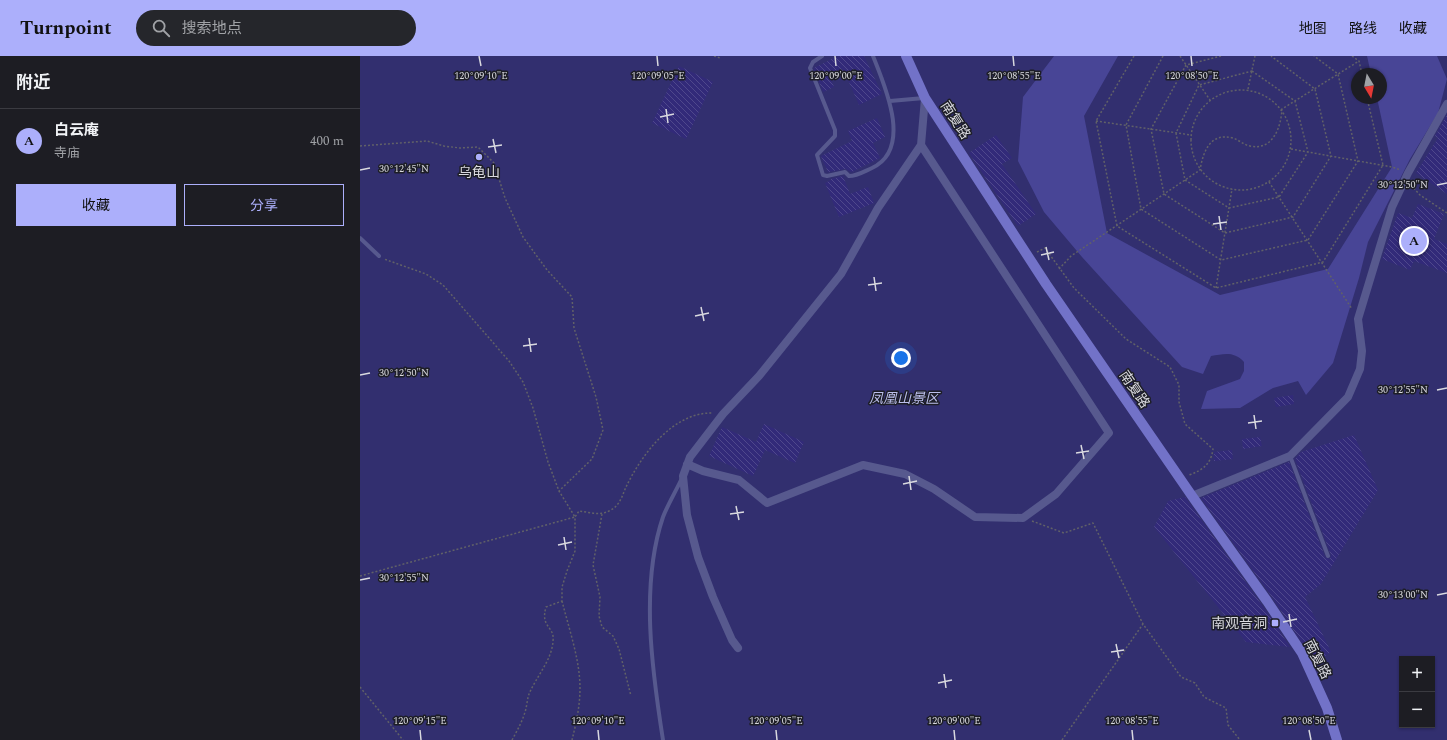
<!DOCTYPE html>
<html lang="zh">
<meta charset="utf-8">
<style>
body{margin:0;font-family:Spectral,"Noto Sans SC",serif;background:#25262b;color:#f1f3f6}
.controls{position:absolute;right:12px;bottom:12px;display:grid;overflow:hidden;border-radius:0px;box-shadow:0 1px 3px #0004}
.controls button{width:36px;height:36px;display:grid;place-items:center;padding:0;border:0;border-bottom:1px solid #3b3b41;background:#1d1d23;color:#f1f3f6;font:20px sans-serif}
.compass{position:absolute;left:991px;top:12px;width:36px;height:36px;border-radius:50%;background:#1d1d23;box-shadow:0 1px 3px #0004;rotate:170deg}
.you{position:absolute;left:541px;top:302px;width:14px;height:14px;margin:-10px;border:3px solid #fff;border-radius:50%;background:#1a73e8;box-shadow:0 0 0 6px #1a73e833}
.badge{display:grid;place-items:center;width:26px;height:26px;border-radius:50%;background:#acaffb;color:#111;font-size:13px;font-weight:700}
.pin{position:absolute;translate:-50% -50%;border:2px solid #fff;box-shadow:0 1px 4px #0006}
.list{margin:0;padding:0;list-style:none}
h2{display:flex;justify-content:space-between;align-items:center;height:52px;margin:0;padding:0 16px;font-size:17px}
h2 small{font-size:13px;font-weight:400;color:#a0a2a6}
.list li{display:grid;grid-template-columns:26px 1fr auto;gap:12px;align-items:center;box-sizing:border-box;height:64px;padding:0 16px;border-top:1px solid #3b3b41}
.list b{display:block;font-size:15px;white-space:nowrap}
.list p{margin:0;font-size:13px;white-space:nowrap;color:#a0a2a6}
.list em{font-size:13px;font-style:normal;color:#a0a2a6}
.actions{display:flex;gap:8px;padding:12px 16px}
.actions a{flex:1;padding:9px 0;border:1px solid #acaffb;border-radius:0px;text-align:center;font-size:14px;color:#acaffb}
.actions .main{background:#acaffb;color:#111}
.icon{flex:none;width:22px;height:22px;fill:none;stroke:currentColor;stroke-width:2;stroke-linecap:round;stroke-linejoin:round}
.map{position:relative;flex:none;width:1087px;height:684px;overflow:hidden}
header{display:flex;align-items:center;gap:24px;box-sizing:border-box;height:56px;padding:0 20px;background:#acaffb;color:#111}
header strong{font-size:19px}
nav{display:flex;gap:22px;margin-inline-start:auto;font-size:14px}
.search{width:280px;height:36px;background:#25262b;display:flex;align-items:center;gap:10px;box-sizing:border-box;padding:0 14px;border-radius:22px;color:#a0a2a6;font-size:15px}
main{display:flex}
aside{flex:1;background:#1d1d23}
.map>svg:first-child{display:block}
.green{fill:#322f6f;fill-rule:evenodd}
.water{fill:#484596}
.building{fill:url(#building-back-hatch)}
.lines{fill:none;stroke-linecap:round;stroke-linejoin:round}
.path{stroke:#616168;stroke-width:1.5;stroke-dasharray:2 2;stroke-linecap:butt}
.lane{stroke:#57598e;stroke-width:4}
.street{stroke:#57598e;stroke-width:8}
.secondary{stroke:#7272c8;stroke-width:10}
.ticks{fill:none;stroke:#d9d9df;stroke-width:1.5}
.poi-dot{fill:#acaffb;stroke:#1d1e26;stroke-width:1.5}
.labels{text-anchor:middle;stroke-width:3;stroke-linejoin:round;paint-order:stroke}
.street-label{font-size:14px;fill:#d9d9df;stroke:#1d1e26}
.poi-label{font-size:14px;fill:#d9d9df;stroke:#1d1e26}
.park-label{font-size:14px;font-style:italic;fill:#bbbeeb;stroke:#1d1e26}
.ticks-label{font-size:10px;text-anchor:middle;fill:#d9d9df;stroke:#1d1e26;stroke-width:3;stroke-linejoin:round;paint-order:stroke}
</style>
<header>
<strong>Turnpoint</strong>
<div class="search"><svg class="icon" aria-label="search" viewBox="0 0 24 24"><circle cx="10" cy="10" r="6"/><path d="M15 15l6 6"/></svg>搜索地点</div>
<nav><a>地图</a><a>路线</a><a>收藏</a></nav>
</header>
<main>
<aside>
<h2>附近<small></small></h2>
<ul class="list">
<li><span class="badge">A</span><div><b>白云庵</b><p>寺庙</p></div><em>400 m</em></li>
</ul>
<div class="actions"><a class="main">收藏</a><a>分享</a></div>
</aside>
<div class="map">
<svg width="1087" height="684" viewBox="0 0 1087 684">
<defs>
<pattern id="building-back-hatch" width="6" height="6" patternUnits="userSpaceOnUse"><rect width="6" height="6" fill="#322a79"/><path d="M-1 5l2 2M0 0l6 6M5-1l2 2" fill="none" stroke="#4f488c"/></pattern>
</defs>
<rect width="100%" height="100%" fill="#27272f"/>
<path class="green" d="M0 0H1087V684H0ZM997 18H1021V42H997ZM1042 603H1072V669H1042Z"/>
<path class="water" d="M694 0H758L724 60 747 177 860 239 968 213 1032 111 1017 42H1021V18H1011L1007 0H1077L1087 23 1078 57 1050 103 1008 186 999 222 973 307 946 339 938 325 913 332 880 352 841 353 847 335 880 323 884 315V306C874 295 864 298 851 300L843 318 822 311 722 201 684 156 658 105 663 41Z"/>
<path class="building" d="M478 0H504L522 38 499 49 485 17 471 23 474 31 463 36 454 12Z
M319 10 353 26 326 83 292 67Z
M1087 59V138L1056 117 1078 82 1075 80Z
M517 62 525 81 513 87 520 102 492 116 485 113 468 116 461 100 492 85 488 75Z
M636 79 652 102 642 108 676 158 658 170 609 97Z
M483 120 490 138 508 131 514 147 479 161 465 127 471 124V123Z
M1058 148 1084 158 1074 183 1087 188V217L1054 205 1050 214 1022 203 1038 157 1052 162Z
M933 339 934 348 916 351 914 342Z
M404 368 444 386 435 407 405 394 393 420 349 400 362 371 396 386Z
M994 379 1018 434 961 528 945 541 971 596 955 607 912 541 841 442 929 406 965 501 970 503 971 499 935 403 941 396Z
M900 381 902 390 883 393 882 383Z
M872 394 873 403 854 405V396Z
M825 441 902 549 930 591 886 586 794 471 808 445Z"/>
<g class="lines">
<path class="path" d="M354 0 360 2
M774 0 736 65 757 170 856 232 963 206 1023 109 1007 42
M803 0 766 69 781 153 861 204 948 184 998 105 978 18 954 0
M820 0 850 44
M861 0 826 9 791 73 804 138 865 177 933 161 971 100 955 33 911 0
M992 0 999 5 1002 18
M892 15 935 45 948 96 919 141 869 152 825 124 816 77 839 29Z
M888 33 895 0
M831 84a50 50 0 1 1 100 0a50 50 0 1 1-100 0Z
M736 65 831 79
M0 90 67 85 84 90 100 92 118 91 134 107 145 142 163 181 187 214 212 241 214 272 236 341 243 374 232 403 199 435
M931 93 1032 111 1041 114
M909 126 992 253
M1051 129 1060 139 1087 157
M677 196 685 192 714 232 766 283 810 311 819 329V346L825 368 853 393C851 408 843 414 829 419
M699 213 711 200 840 114C843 96 850 76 873 82 879 84 884 89 890 90 913 95 921 71 922 53L999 5
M856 232 872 133
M242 458 233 509 240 541 239 560 242 571 253 580 259 593 271 640
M672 465 704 477 733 467 783 568 821 621 835 627 844 641 866 652 868 669 880 684
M0 520 215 461 199 435 188 406 173 352 163 326 149 305 83 229 66 218 24 203
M202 545C209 573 220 604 220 632 220 650 216 668 212 684
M0 631 43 684
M152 684C157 675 162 666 165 656 167 650 167 644 169 638 176 621 192 604 193 585 195 570 180 572 186 551L202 545V531L207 515 215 495V461L219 455C229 456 240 460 249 455 260 450 262 440 266 431 282 398 313 356 353 357
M702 684 783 568"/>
<path class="lane" d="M462 0 453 6 450 12 475 74V80L457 99 463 119 467 120 485 116 489 120C497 120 505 115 512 112 553 93 525 30 513 0
M530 45 564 42
M0 182 19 200
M930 400 968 500
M303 684C292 614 280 529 303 461 308 448 316 435 322 422"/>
<path class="street" d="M327 408 343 415 379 424 407 447 503 409 545 418 574 433 615 461 663 462 696 438 749 377 561 89
M832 440 930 400 988 341 1000 313 1002 295 998 263 1032 151 1048 117 1087 48
M378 592 372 584 353 541 338 501 327 459 323 420 330 401 363 358 399 320 481 218 518 152 561 89 565 42"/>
<path class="secondary" d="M546 0 565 42 686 228 832 440 907 545 942 597 967 652 977 684"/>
</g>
<path class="ticks" d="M119 0 121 10M297 0 298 10M475 0 476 10M653 0 654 10M831 0 832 10M306 53 308 67M300 61 314 58M133 83 136 97M128 91 142 89M0 114 10 112M1077 129 1087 127M859 160 861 174M853 168 867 166M686 191 689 204M681 199 694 196M514 221 516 235M508 229 522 227M341 251 344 265M335 260 349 257M169 282 171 296M163 290 177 288M0 319 10 317M1077 334 1087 332M894 359 896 373M888 367 902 365M721 389 724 403M716 397 729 395M549 420 551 434M543 428 557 425M376 450 379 464M370 458 384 456M204 481 206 494M198 489 212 486M0 524 10 522M1077 539 1087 537M929 558 931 571M923 566 937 563M756 588 759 602M751 596 764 594M584 618 586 632M578 627 592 624M60 674 61 684M238 674 239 684M416 674 417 684M594 674 595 684M772 674 773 684M949 674 951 684"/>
<g class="poi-dot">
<circle cx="119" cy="101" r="4"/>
<rect x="911" y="563" width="8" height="8" rx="2"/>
</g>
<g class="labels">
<g class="street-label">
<text transform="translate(596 64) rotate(57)" y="5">南复路</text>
<text transform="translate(775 333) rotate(56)" y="5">南复路</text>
<text transform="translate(958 603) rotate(63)" y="5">南复路</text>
</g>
<g class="poi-label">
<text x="119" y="121">乌龟山</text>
<text x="907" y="572" text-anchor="end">南观音洞</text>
</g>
<g class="park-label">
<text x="544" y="347">凤凰山景区</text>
</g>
</g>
<g class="ticks-label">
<text x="121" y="23">120°09'10"E</text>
<text x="298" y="23">120°09'05"E</text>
<text x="476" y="23">120°09'00"E</text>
<text x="654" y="23">120°08'55"E</text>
<text x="832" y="23">120°08'50"E</text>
<text x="44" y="116">30°12'45"N</text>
<text x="1043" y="132">30°12'50"N</text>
<text x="44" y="320">30°12'50"N</text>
<text x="1043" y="337">30°12'55"N</text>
<text x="44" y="525">30°12'55"N</text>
<text x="1043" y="542">30°13'00"N</text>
<text x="60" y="668">120°09'15"E</text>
<text x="238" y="668">120°09'10"E</text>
<text x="416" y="668">120°09'05"E</text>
<text x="594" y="668">120°09'00"E</text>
<text x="772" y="668">120°08'55"E</text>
<text x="949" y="668">120°08'50"E</text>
</g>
</svg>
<div class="controls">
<button>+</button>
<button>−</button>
</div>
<svg class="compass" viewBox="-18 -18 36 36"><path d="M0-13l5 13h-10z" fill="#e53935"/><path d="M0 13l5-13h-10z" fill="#a0a2a6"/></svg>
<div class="you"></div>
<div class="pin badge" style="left:1054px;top:185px">A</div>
</div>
</main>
